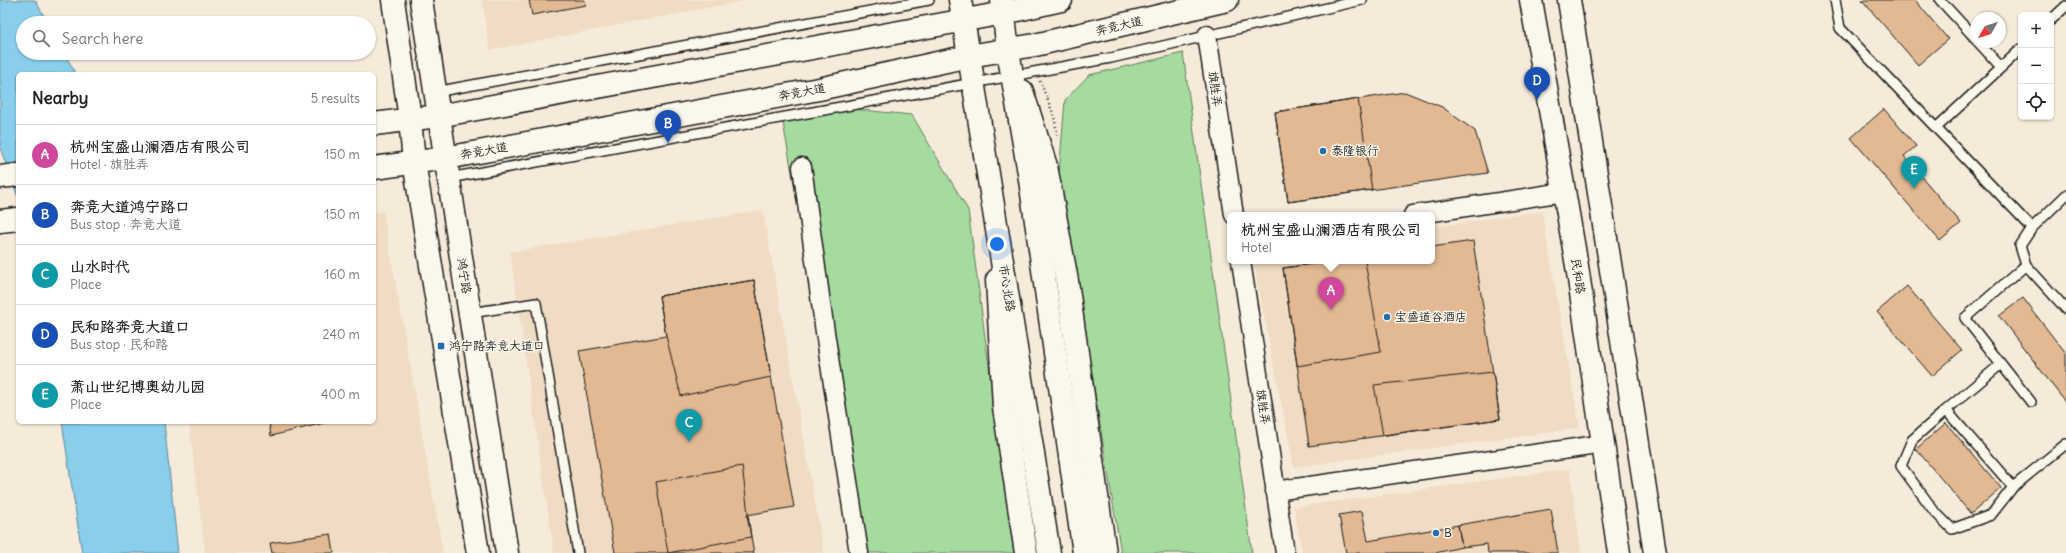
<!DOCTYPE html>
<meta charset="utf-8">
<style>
body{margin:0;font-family:Delius,"LXGW WenKai TC",sans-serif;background:#f6f6f6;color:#222}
.controls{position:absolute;right:12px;top:12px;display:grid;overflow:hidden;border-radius:6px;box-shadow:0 1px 3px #0004}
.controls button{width:36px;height:36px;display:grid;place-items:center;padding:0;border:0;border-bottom:1px solid #e0e0e0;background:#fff;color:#222;font:20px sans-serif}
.compass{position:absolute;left:1970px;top:12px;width:36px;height:36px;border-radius:50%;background:#fff;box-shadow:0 1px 3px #0004;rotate:231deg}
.you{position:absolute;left:997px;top:244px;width:14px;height:14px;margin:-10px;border:3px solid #fff;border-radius:50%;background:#1a73e8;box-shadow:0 0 0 6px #1a73e833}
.badge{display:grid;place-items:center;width:26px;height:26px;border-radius:50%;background:#0b8043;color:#fff;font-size:13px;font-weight:700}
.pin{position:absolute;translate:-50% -33px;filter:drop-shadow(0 1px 2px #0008)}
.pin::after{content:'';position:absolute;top:21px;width:14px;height:12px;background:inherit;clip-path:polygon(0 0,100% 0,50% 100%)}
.popup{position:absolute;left:1227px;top:212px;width:208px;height:52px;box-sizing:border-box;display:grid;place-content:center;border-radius:6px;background:#fff;filter:drop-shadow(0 1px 3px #0005);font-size:13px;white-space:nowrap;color:#767676}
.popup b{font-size:15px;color:#222}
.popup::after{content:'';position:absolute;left:50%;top:100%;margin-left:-8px;border:8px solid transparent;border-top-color:#fff}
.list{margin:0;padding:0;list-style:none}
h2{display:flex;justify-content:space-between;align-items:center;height:52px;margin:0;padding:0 16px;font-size:17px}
h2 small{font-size:13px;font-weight:400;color:#767676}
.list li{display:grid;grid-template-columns:26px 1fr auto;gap:12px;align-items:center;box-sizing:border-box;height:60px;padding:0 16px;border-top:1px solid #e0e0e0}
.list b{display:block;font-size:15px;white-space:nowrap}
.list p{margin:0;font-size:13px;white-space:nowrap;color:#767676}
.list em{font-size:13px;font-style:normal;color:#767676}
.icon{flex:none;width:22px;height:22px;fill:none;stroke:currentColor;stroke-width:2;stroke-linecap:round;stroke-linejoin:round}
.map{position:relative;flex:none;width:2066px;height:553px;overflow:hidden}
.search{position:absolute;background:#fff;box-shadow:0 1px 3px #0004;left:16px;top:16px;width:360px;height:44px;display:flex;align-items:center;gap:10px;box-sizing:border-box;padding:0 14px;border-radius:22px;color:#767676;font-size:15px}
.panel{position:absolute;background:#fff;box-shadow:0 1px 3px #0004;left:16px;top:72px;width:360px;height:352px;border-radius:6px}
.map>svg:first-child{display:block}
.built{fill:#f0dcc4}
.green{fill:#a5db9f;stroke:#607c5e}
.water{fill:#89ceeb;stroke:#5d8798}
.building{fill:#e2b992;stroke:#1c1c1c}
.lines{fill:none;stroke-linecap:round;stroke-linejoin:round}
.lane-casing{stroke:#1c1c1c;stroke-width:12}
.street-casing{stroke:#1c1c1c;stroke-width:21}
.secondary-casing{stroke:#1c1c1c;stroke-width:25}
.primary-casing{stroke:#1c1c1c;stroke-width:25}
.path{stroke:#1c1c1c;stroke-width:2.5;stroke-dasharray:1 3;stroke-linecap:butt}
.lane{stroke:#fbf7ec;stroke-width:9}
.street{stroke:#fbf7ec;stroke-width:18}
.secondary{stroke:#fbf7ec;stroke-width:22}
.primary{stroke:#fbf7ec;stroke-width:22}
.poi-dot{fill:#1f6fb2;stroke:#fbf7ec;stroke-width:1.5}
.labels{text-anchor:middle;stroke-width:3;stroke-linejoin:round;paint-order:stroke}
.street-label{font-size:12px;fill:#1c1c1c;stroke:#fbf7ec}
.poi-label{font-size:12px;fill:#1c1c1c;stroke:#fbf7ec;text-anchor:start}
</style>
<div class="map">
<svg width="2066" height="553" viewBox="0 0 2066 553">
<rect width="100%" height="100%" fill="#f6ebda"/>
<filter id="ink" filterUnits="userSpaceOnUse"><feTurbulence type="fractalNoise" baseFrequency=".025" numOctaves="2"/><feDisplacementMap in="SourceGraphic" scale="8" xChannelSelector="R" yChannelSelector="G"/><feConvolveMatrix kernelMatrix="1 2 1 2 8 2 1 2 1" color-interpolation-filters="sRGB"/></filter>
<g filter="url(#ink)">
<path class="built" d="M482 0H749L490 50Z
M763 210 824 553H554L510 252Z
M383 211 443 553H205L189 422H374V213Z
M1542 211 1580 428 1294 467 1253 261H1432V227Z
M1570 469 1581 553H1302L1294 507Z"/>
<path class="green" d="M1183 53 1252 553H1121L1059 174 1065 100 1089 75Z
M821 106 912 115 968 210 1014 553H860L782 117Z"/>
<path class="water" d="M0 0H35L48 23H23V53H64L76 74H18V197L0 148Z
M62 422H164L178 553H82Z"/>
<path class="building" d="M529 0H585L586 5 532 15Z
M1862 0H1915L1948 39 1918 65Z
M1405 92 1442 107 1475 131 1488 173 1288 202 1275 112Z
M1358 99 1372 190 1288 202 1275 112Z
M1884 109 1916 146 1904 156 1961 223 1940 241 1851 138Z
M1473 241 1500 419 1309 446 1283 268 1333 261H1432V247Z
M1333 261H1365L1381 352 1297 366 1283 268Z
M754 280 794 507 747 515 754 553H615L579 351 666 336 659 296Z
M754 280 771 377 681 396 666 336 659 296Z
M1907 286 1962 350 1932 376 1877 312Z
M2023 298 2066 354V403L1999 316Z
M1493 372 1500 419 1383 435 1374 385Z
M269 422H328L271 436Z
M1946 423 2001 488 1971 514 1916 449Z
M742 466 751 537 668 553 656 482Z
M1551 509 1558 553H1488L1487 544 1462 547 1458 525Z
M1362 511 1368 541 1458 525 1462 547 1435 553H1346L1339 515Z
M331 534 334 553H272L270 543Z"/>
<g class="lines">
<g class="lane-casing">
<path id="lane" d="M1835 0 1840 28 2032 228
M1940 0 1976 39
M2051 20 2066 6
M1978 42 2001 67
M435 92 929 0
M1936 128 2021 49
M449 178 1111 58 1362 0
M2066 195 2032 228 2020 246 2026 265 2066 309
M2026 265 1965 318 2031 402
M470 313 536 303 578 553
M1946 410 2001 364
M2013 487 1946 410 1912 440 1901 466 1934 511 1952 529 1991 515 2013 487 2066 444"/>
</g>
<g class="street-casing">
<path id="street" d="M1207 35 1234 215
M802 167 825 332 859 553
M1413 215 1564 192
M1241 261 1285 553
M1275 491 1604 444"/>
</g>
<g class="secondary-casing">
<path id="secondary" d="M393 0 410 119 414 162 478 553
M421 0 507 553
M1531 0 1577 266 1619 553
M1569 0 1655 553
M1022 91 1046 166 1067 281 1105 553
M997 280 1004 407 1026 553"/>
</g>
<g class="primary-casing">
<path id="primary" d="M960 0 1049 553
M1002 0 1008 51 1029 173 1084 553
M374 124 438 116 1004 13 1061 0
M374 168 446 158 819 89 969 56 1035 45 1227 0
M0 177 18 175
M0 221 18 219"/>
</g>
<path class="path" d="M1040 81 1054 116 1058 138"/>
<use href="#lane" class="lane"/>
<use href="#street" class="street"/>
<use href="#secondary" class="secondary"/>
<use href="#primary" class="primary"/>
</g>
</g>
<g class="poi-dot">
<circle cx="1323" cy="151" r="4"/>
<circle cx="1387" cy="317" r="4"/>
<rect x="437" y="342" width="8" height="8" rx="2"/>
<circle cx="1436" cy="533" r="4"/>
</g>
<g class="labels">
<g class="street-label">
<text transform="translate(1119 26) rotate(-13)" y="4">奔竞大道</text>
<text transform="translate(1215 89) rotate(82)" y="4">旗胜弄</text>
<text transform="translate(802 92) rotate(-11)" y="4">奔竞大道</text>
<text transform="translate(484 151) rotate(-10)" y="4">奔竞大道</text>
<text transform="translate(464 276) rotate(81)" y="4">鸿宁路</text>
<text transform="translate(1578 276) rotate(81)" y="4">民和路</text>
<text transform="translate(1007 288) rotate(81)" y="4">市心北路</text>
<text transform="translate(1263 407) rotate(81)" y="4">旗胜弄</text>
</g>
<g class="poi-label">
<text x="1331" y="155">泰隆银行</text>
<text x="1395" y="321">宝盛道谷酒店</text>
<text x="449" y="350">鸿宁路奔竞大道口</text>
<text x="1444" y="537">B</text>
</g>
</g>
</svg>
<div class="controls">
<button>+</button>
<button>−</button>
<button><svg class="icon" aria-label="locate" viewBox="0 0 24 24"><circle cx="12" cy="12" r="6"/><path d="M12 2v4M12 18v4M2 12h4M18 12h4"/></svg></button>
</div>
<svg class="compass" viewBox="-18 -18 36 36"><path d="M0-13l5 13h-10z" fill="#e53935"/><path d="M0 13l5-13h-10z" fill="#767676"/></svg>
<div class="you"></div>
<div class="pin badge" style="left:1331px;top:310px;background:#d1479c">A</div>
<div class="popup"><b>杭州宝盛山澜酒店有限公司</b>Hotel</div>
<div class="pin badge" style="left:668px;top:143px;background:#1a4fb4">B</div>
<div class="pin badge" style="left:689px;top:442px;background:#0f9aa8">C</div>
<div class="pin badge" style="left:1537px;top:100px;background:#1a4fb4">D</div>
<div class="pin badge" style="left:1914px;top:189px;background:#0f9aa8">E</div>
<div class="search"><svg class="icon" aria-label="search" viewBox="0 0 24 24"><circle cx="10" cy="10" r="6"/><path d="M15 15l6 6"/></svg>Search here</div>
<section class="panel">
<h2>Nearby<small>5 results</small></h2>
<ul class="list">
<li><span class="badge" style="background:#d1479c">A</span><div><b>杭州宝盛山澜酒店有限公司</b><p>Hotel · 旗胜弄</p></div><em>150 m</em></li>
<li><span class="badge" style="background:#1a4fb4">B</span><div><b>奔竞大道鸿宁路口</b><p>Bus stop · 奔竞大道</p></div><em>150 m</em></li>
<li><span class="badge" style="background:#0f9aa8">C</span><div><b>山水时代</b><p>Place</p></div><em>160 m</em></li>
<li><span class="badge" style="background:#1a4fb4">D</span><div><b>民和路奔竞大道口</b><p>Bus stop · 民和路</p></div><em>240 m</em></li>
<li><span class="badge" style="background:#0f9aa8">E</span><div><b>萧山世纪博奥幼儿园</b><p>Place</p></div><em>400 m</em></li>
</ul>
</section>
</div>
